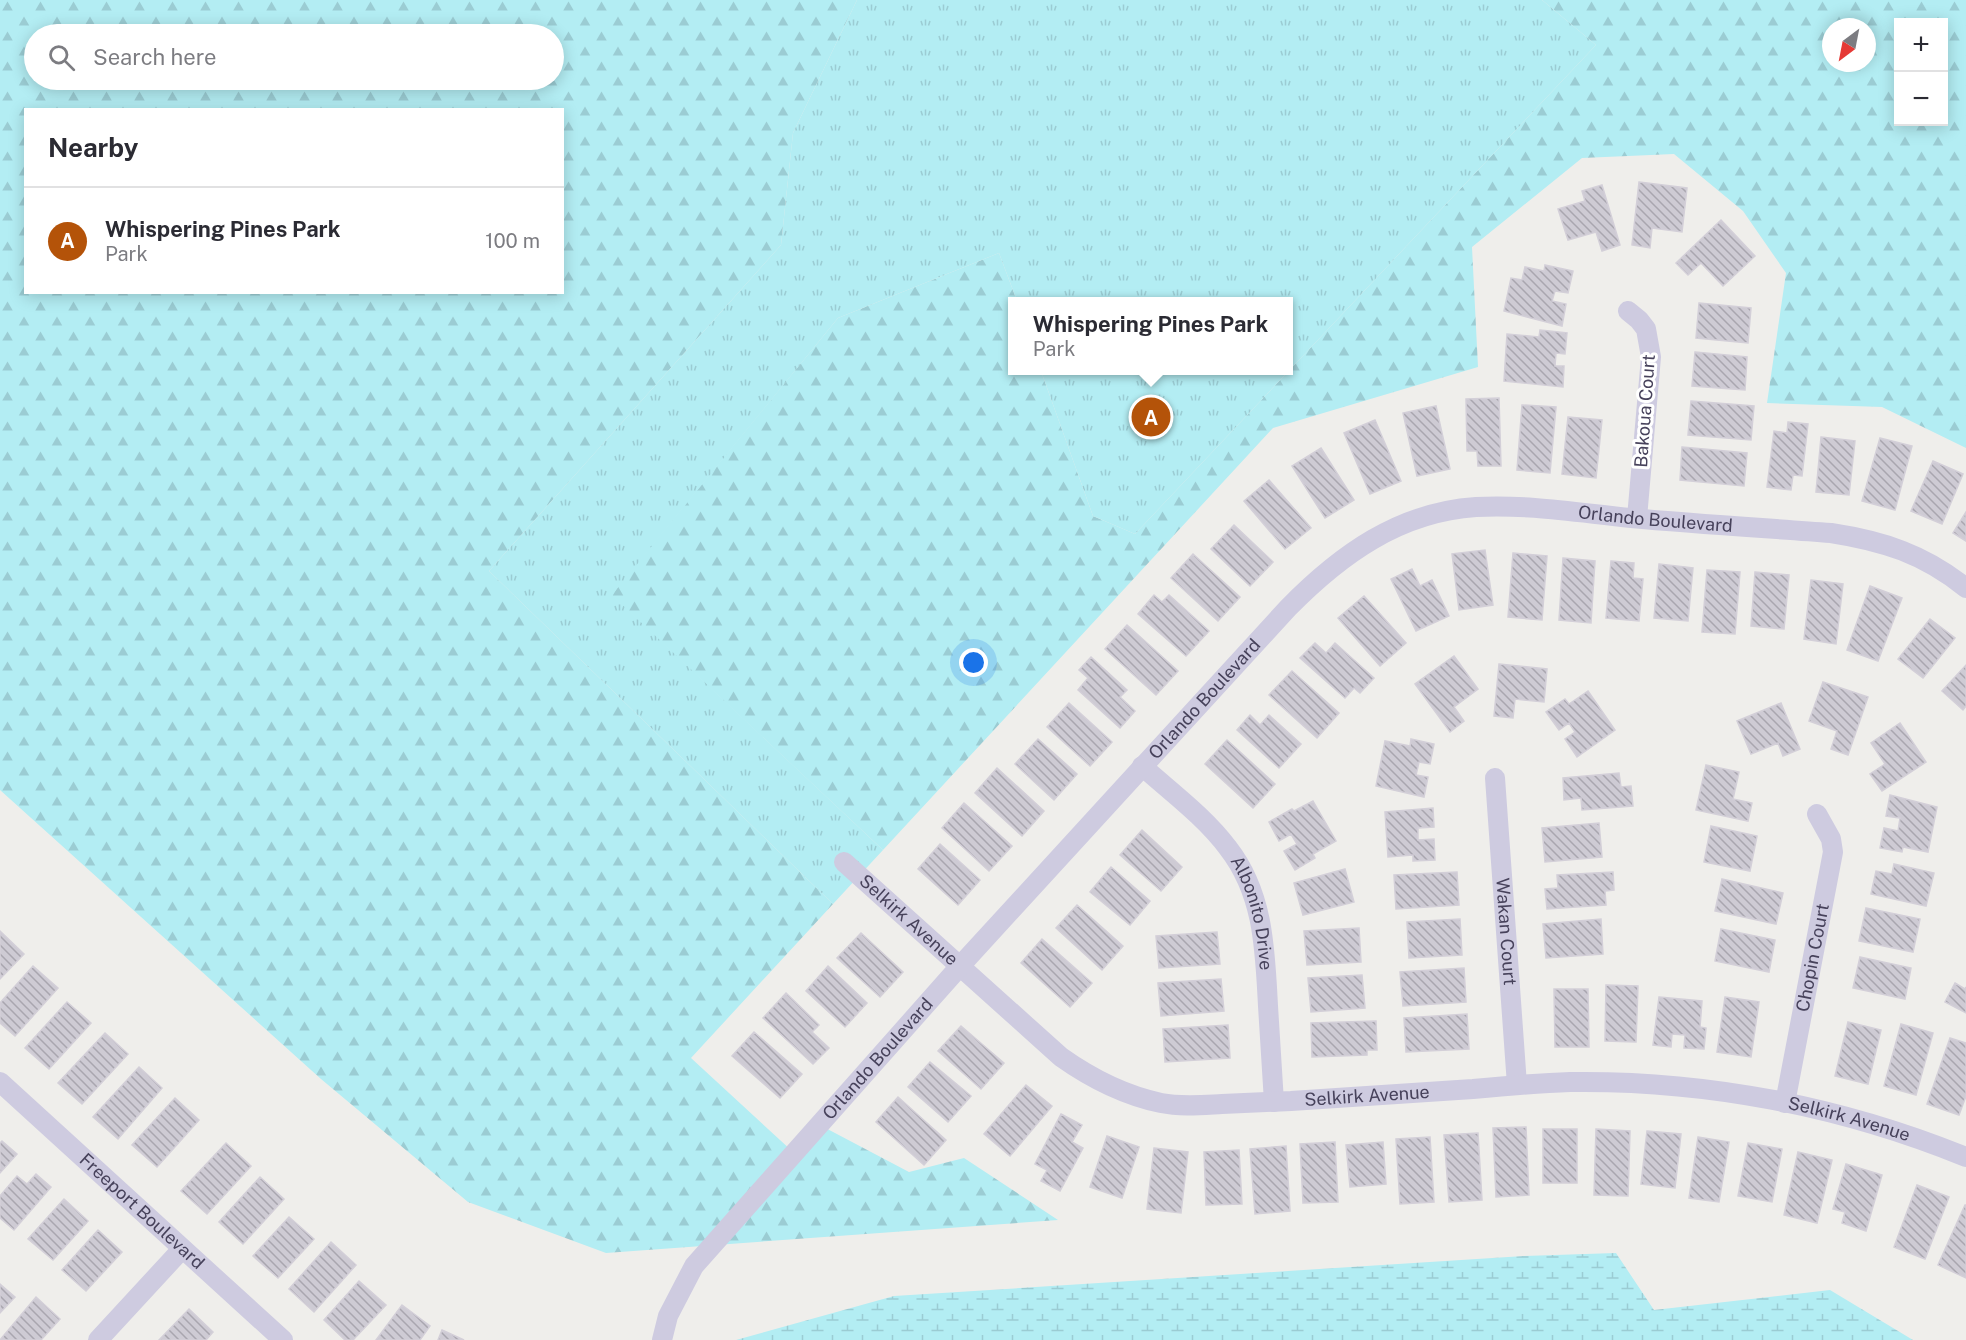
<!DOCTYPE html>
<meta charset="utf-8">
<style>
body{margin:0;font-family:"Public Sans",sans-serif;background:#f2f2f3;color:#2b2b33}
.controls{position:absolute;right:18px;top:18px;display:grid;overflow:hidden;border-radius:0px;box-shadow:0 3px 15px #0003}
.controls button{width:54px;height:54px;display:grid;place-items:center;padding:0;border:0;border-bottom:2px solid #e1e1e2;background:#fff;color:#2b2b33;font:30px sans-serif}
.compass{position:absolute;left:1822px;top:18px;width:54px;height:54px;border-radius:50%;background:#fff;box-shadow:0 3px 15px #0003;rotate:212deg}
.you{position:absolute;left:974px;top:663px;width:21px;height:21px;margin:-15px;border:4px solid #fff;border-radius:50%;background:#1a73e8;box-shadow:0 0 0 9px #1a73e833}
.badge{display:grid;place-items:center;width:39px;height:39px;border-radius:50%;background:#b45309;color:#fff;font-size:20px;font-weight:700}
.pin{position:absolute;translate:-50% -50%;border:3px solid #fff;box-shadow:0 2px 6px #0006}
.popup{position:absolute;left:1008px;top:297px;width:285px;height:78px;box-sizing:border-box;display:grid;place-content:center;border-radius:0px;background:#fff;filter:drop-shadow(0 2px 4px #0005);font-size:20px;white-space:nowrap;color:#7c7c81}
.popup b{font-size:22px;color:#2b2b33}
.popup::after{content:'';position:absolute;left:50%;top:100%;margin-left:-12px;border:12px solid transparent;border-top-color:#fff}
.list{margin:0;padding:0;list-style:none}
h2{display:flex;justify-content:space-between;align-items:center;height:78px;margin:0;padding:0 24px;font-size:26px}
h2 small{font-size:20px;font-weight:400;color:#7c7c81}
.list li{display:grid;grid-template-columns:39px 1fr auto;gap:18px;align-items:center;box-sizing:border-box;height:108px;padding:0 24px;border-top:2px solid #e1e1e2}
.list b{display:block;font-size:22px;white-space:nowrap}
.list p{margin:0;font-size:20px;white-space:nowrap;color:#7c7c81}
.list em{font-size:20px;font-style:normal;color:#7c7c81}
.icon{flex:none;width:33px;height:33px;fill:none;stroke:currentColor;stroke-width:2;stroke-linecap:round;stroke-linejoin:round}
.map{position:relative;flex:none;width:1966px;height:1340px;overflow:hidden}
.search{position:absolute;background:#fff;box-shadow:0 3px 15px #0003;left:24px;top:24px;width:540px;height:66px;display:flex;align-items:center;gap:15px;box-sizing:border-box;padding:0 21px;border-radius:33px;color:#7c7c81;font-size:22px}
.panel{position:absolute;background:#fff;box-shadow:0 3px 15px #0003;left:24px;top:108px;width:540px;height:186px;border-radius:0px}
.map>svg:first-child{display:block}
.forest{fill:url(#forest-firs);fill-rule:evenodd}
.wetland{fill:url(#wetland-marsh)}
.park{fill:url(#park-tufts)}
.building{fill:url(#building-back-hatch);stroke:#d3cfd8;stroke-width:1.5}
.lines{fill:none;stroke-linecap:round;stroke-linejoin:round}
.minor{stroke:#cecbe0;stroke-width:20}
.labels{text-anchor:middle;stroke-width:6;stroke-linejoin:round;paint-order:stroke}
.street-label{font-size:18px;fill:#47425b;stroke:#fff}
</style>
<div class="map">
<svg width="1966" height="1340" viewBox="0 0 1966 1340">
<defs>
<pattern id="forest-firs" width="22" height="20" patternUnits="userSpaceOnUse" patternTransform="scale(1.5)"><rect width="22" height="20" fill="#b3edf3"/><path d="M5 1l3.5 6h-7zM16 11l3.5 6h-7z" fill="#9bccd3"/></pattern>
<pattern id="wetland-marsh" width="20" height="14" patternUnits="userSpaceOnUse" patternTransform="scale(1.5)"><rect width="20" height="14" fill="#b3edf3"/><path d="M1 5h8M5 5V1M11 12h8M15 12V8" fill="none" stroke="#9bccd3"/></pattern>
<pattern id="park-tufts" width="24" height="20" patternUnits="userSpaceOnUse" patternTransform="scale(1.5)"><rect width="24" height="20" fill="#b3edf3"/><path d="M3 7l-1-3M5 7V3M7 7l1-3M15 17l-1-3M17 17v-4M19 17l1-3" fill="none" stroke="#9bccd3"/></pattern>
<pattern id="building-back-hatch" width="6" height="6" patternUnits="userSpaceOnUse" patternTransform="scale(1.5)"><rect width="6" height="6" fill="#cecbd4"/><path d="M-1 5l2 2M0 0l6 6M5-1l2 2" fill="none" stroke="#a9a6af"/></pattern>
</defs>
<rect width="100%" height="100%" fill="#efeeeb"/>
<path class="forest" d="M0 0H857L793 133 781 245 489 571 833 904 691 1058 792 1151 816 1123 909 1172 964 1158 1058 1220 606 1253 468 1202 321 1079 0 790ZM34 34H554V80H34ZM26 110H562V292H26Z
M1542 0H1966V448L1882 407 1767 403 1786 273 1743 211 1674 154 1582 158 1472 247 1478 367 1273 428 883 850 611 595 838 318 999 253 1017 301 1013 302V370L1041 371 1093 516 1135 534 1596 45ZM1898 22H1944V122H1898ZM1831 27H1867V63H1831Z"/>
<path class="wetland" d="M1616 1253 1654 1310 1830 1290 1913 1340H736L894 1296 1524 1256Z"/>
<path class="park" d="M857 0H1542L1596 45 1135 534 1093 516 1041 371 1289 370V302L1017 301 999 253 838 318 612 595 883 850 833 904 489 571 781 245 793 133Z"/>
<path class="building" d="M1639 182 1687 188 1682 232 1652 228 1650 248 1632 245Z
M1602 185 1620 245 1602 251 1596 232 1568 240 1558 209 1585 201 1582 191Z
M1721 220 1755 256 1723 286 1701 263 1688 275 1676 263Z
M1545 265 1573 271 1568 293 1555 291 1552 301 1566 304 1562 326 1504 311 1511 278 1522 280 1525 267 1544 271Z
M1699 303 1751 308 1748 343 1696 338Z
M1540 330 1567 333 1565 354 1556 353 1555 366H1564L1563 387 1504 381 1507 334 1539 337Z
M1695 352 1747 357 1745 390 1692 386Z
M1499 398 1501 466H1478L1477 451H1467L1466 399Z
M1691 401 1754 406 1751 440 1688 435Z
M1522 405 1556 407 1550 473 1517 470Z
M1436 406 1450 469 1417 476 1403 413Z
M1568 417 1602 420 1596 478 1562 474Z
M1375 420 1401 481 1370 494 1344 433Z
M1788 422 1808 424 1802 476 1793 475 1791 490 1767 487 1774 431 1787 433Z
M1821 437 1855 441 1849 495 1816 492Z
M1880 438 1912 446 1895 510 1862 501Z
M1682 447 1747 453 1744 486 1680 480Z
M1321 448 1354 500 1325 518 1292 466Z
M1933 461 1963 474 1942 524 1911 511Z
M1269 480 1311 528 1285 549 1244 501Z
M1966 512V541L1953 533Z
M1234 525 1273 562 1250 586 1211 549Z
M1485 550 1493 605 1459 610 1452 554Z
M1513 553 1547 556 1542 620 1508 617Z
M1193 554 1240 597 1218 621 1171 578Z
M1563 558 1595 561 1591 623 1559 620Z
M1611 561 1634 563 1633 578 1643 579 1639 621 1606 618Z
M1659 564 1693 568 1688 621 1654 618Z
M1412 569 1420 586 1432 580 1449 616 1416 631 1391 579Z
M1707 570 1740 572 1735 634 1702 632Z
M1755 572 1789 575 1784 629 1751 626Z
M1811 580 1843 584 1836 644 1804 639Z
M1870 586 1902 598 1878 661 1847 650Z
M1154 595 1162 602 1169 595 1209 631 1186 656 1138 614Z
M1364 596 1406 643 1380 666 1338 618Z
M1930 619 1955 638 1923 678 1898 659Z
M1127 625 1178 671 1156 695 1105 649Z
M1315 643 1326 653 1335 643 1374 678 1360 693 1354 688 1345 698 1300 658Z
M1454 656 1478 689 1454 707 1464 721 1450 732 1415 684Z
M1091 657 1127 690 1120 697 1135 711 1120 728 1078 690 1088 678 1079 670Z
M1499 664 1547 669 1544 702 1515 699 1513 718 1494 716Z
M1966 665V706L1963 710 1942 691Z
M1292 671 1339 713 1317 738 1269 695Z
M1823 682 1868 697 1848 755 1831 749 1837 731 1809 721Z
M1588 691 1615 730 1577 757 1565 739 1575 732 1569 723 1559 730 1546 712 1565 699 1569 704Z
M1069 703 1112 742 1090 766 1047 727Z
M1781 703 1800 749 1783 756 1778 743 1751 754 1737 721Z
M1250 715 1260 725 1269 715 1301 744 1279 768 1237 730Z
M1900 723 1926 762 1882 791 1870 774 1885 764 1871 743Z
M1038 739 1077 774 1054 800 1015 764Z
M1411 739 1434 744 1430 764 1419 762 1416 775 1428 777 1424 797 1376 786 1385 741 1410 746Z
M1227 740 1275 784 1253 808 1205 764Z
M1706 765 1739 772 1733 799 1752 803 1748 821 1696 810Z
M997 768 1044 811 1022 836 975 793Z
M1619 773 1621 787 1631 786 1633 806 1582 810 1581 798 1564 800 1563 778Z
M1890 795 1937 807 1928 852 1903 847 1902 852 1880 848 1884 828 1898 831 1900 818 1886 816Z
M1313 801 1336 841 1313 854 1315 858 1295 870 1284 851 1297 844 1291 834 1279 841 1269 822 1292 809 1294 811Z
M964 803 1012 846 989 871 942 828Z
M1433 808 1434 827 1418 828V840L1434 839 1435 860 1413 861V855L1388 857 1385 812Z
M1599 823 1602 857 1545 862 1542 828Z
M1711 826 1757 836 1750 871 1704 862Z
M1142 830 1182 867 1161 891 1120 855Z
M940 844 980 880 958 905 918 869Z
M1894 864 1934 873 1926 906 1871 894 1876 871 1892 874Z
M1111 867 1150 901 1130 925 1090 892Z
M1345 869 1354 902 1303 915 1294 883Z
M1457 872 1459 905 1396 909 1394 875Z
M1613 872 1614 890 1605 891 1606 905 1547 909 1545 889 1558 888 1557 875Z
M1722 879 1783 893 1776 924 1715 911Z
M1077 905 1123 946 1102 970 1056 928Z
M1866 908 1920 919 1913 952 1859 941Z
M1460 919 1462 955 1409 958 1407 922Z
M1601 919 1603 954 1546 958 1543 924Z
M1359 928 1361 962 1307 965 1304 931Z
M1721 929 1775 940 1769 972 1715 961Z
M0 931 24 954 0 979Z
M1217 932 1220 964 1159 968 1156 936Z
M861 933 903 972 880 997 837 958Z
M1042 939 1092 983 1070 1007 1021 963Z
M1860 957 1911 968 1905 999 1853 988Z
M33 966 58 988 15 1036 0 1023V1003Z
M828 966 867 1003 845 1027 806 991Z
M1464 968 1466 1002 1403 1006 1400 972Z
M1362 975 1365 1008 1311 1012 1308 978Z
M1221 979 1224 1011 1161 1016 1158 983Z
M1955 983 1965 989 1966 987V1013L1945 1002Z
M1606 985 1638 986 1636 1042 1605 1041Z
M1554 989H1588L1589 1047H1555Z
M786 993 819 1025 812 1032 829 1048 813 1064 763 1018Z
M1659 997 1702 1001 1700 1027 1706 1028 1704 1049 1684 1048 1685 1035 1672 1034 1671 1047 1653 1045Z
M1725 997 1759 1002 1751 1057 1717 1052Z
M67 1002 91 1023 49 1069 25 1048Z
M1467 1014 1469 1049 1406 1052 1404 1018Z
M1376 1021 1377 1050H1367V1055L1312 1057 1311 1023Z
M1848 1022 1881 1030 1868 1084 1835 1076Z
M1901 1024 1933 1033 1916 1095 1884 1086Z
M1228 1025 1230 1058 1165 1062 1163 1029Z
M961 1026 1004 1063 981 1089 938 1051Z
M754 1032 802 1074 780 1098 732 1056Z
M105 1033 128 1054 82 1104 58 1083Z
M1950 1038 1966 1043V1096L1959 1115 1927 1104Z
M930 1062 971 1096 948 1122 908 1087Z
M139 1067 162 1088 118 1139 93 1117Z
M1026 1085 1052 1106 1010 1156 984 1134Z
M898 1097 946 1140 924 1165 876 1122Z
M175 1098 199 1120 157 1167 132 1145Z
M1061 1114 1082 1125 1072 1142 1083 1148 1060 1191 1041 1181 1047 1170 1035 1164Z
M1526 1127 1529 1195 1496 1197 1493 1128Z
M1543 1129H1577V1183H1543Z
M1596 1129 1630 1131 1628 1196 1594 1195Z
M1647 1131 1681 1134 1675 1188 1641 1184Z
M1478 1133 1482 1200 1449 1202 1444 1135Z
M1107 1136 1139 1147 1122 1198 1090 1187Z
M1430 1137 1434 1202 1400 1204 1396 1139Z
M1698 1137 1729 1142 1719 1202 1689 1198Z
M2 1141 17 1154 0 1173V1143Z
M1335 1142 1338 1202 1303 1203 1300 1144Z
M1383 1142 1386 1184 1350 1187 1346 1145Z
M226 1143 251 1166 207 1214 181 1191Z
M1748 1143 1782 1149 1772 1202 1738 1196Z
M1286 1146 1290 1211 1255 1214 1250 1149Z
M1154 1148 1188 1152 1181 1213 1147 1209Z
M1239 1150 1242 1204 1206 1205 1204 1152Z
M1798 1152 1832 1160 1817 1223 1784 1215Z
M1846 1164 1882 1175 1866 1231 1842 1223 1845 1212 1833 1209Z
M36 1174 51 1187 14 1230 0 1218V1196L17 1176 27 1184Z
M260 1177 284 1199 243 1244 219 1222Z
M1917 1185 1949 1197 1925 1259 1894 1247Z
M64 1199 88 1221 53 1260 28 1239Z
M1965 1205H1966V1278L1938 1265Z
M289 1217 314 1239 278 1278 253 1256Z
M98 1230 122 1252 86 1291 62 1270Z
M331 1242 356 1265 314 1312 289 1289Z
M359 1281 386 1305 353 1340H345L324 1320Z
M0 1284 15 1297 0 1313Z
M36 1297 60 1319 41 1340H0Z
M402 1305 430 1326 420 1340H376Z
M189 1309 213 1332 206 1340H159Z
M442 1330 464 1340H438Z"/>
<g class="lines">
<g class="minor">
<path d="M1628 311 1639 320 1646 329 1651 357 1637 518"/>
<path id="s1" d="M1142 766C1171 792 1205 817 1228 848 1264 894 1265 950 1268 1006 1270 1038 1272 1070 1274 1102"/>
<path id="s2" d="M1495 778 1517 1085"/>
<path id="s3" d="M844 862 1061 1057C1092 1079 1123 1095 1161 1103 1181 1107 1202 1105 1222 1104 1245 1103 1268 1102 1291 1101 1352 1097 1412 1093 1473 1089 1505 1086 1538 1083 1570 1082 1705 1080 1841 1106 1966 1157"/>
<path id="s4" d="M0 1082 283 1340"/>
<path id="s5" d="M1785 1103 1833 852 1831 839 1817 814"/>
<path d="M98 1340 182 1249"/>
<path id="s6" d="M662 1340 668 1316 694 1266 961 965 1288 608C1340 555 1399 512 1476 507 1527 504 1580 513 1631 518 1697 524 1764 528 1831 533 1883 541 1924 554 1966 588"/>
</g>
</g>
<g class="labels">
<g class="street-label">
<text transform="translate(1645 411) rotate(-86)" y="6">Bakoua Court</text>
<text dy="6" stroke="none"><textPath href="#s6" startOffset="1366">Orlando Boulevard</textPath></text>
<text dy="6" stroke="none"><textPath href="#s6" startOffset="844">Orlando Boulevard</textPath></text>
<text dy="6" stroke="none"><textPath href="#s1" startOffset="190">Albonito Drive</textPath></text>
<text dy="6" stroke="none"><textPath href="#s3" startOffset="87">Selkirk Avenue</textPath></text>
<text dy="6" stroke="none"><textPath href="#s2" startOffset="154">Wakan Court</textPath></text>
<text dy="6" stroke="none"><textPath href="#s5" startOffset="148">Chopin Court</textPath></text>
<text dy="6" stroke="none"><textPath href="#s6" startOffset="358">Orlando Boulevard</textPath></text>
<text dy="6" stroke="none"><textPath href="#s3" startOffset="609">Selkirk Avenue</textPath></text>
<text dy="6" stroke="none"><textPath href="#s3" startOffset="1095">Selkirk Avenue</textPath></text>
<text dy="6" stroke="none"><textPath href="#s4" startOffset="192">Freeport Boulevard</textPath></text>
</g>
</g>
</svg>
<div class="controls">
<button>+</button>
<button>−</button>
</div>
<svg class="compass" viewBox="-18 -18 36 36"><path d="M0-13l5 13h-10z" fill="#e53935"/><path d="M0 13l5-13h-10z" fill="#7c7c81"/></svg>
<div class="you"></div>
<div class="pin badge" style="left:1151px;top:417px">A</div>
<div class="popup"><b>Whispering Pines Park</b>Park</div>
<div class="search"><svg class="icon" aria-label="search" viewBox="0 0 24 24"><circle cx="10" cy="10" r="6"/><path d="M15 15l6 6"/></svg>Search here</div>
<section class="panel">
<h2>Nearby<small></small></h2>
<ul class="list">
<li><span class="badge">A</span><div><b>Whispering Pines Park</b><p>Park</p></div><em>100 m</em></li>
</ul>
</section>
</div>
